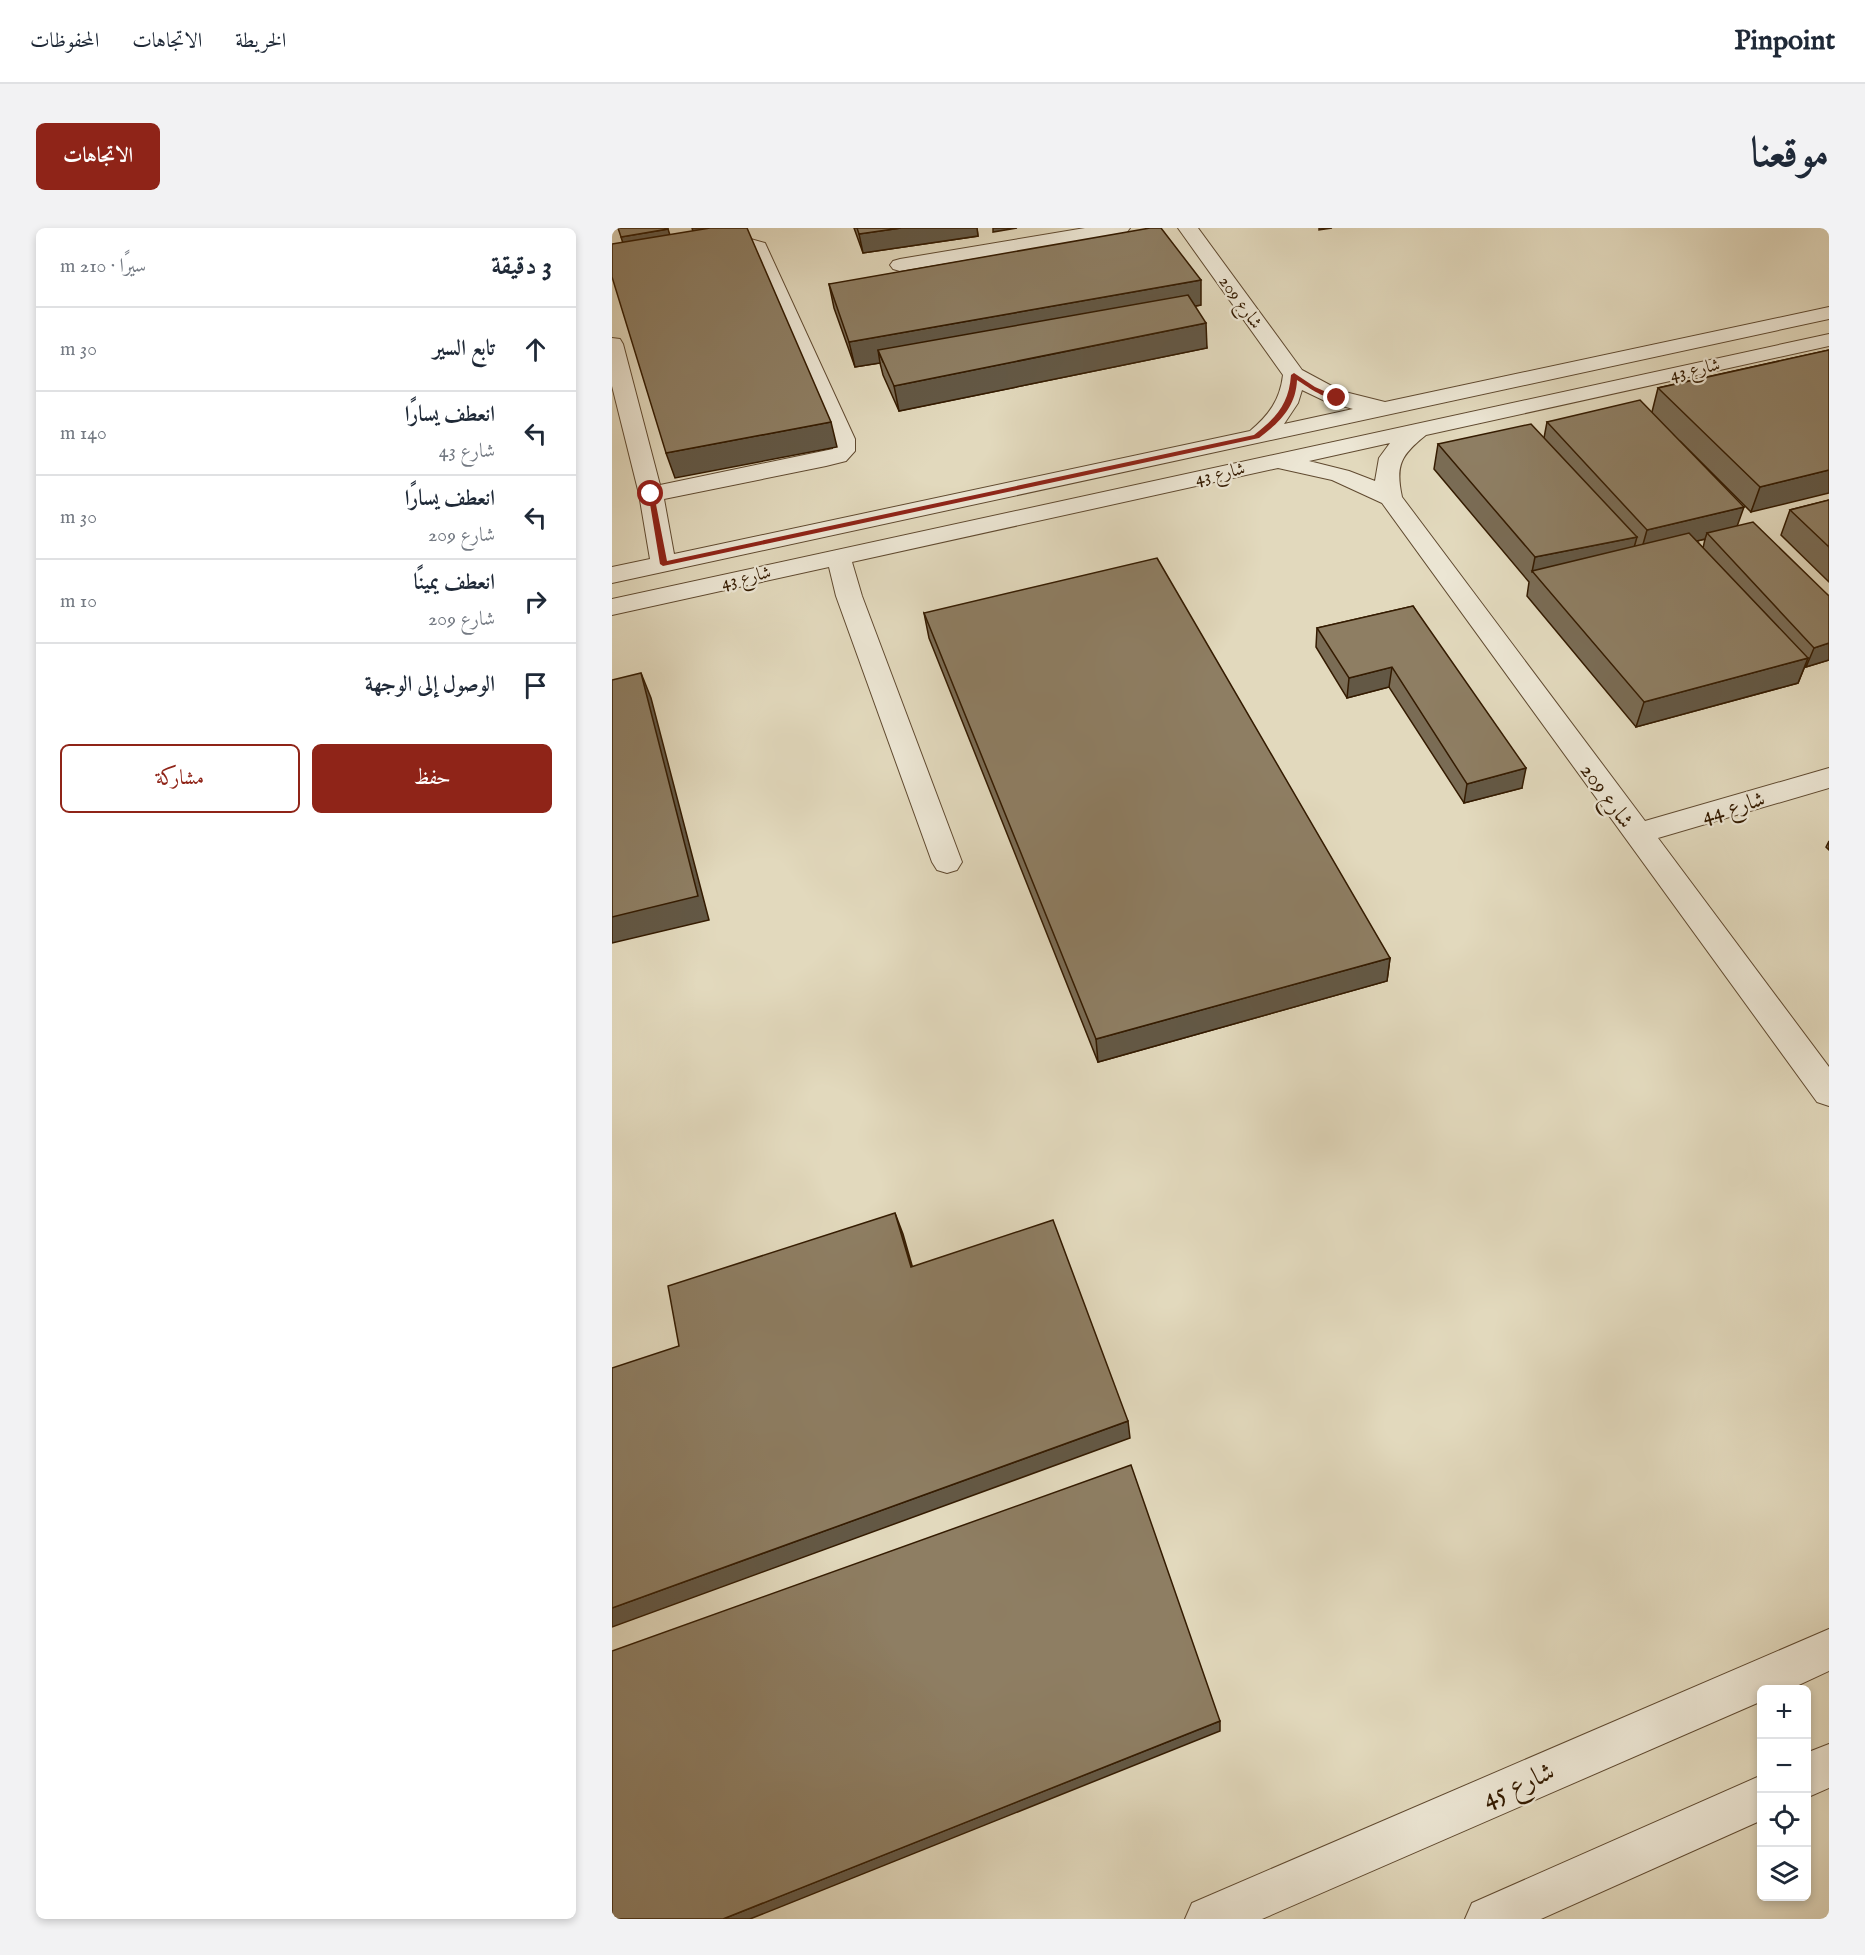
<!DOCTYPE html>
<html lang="ar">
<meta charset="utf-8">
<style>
body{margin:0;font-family:"IM FELL English",Amiri,serif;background:#f2f2f3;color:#1f2937;direction:rtl}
.controls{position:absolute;right:18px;bottom:18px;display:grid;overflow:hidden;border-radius:9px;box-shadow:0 3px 9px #0003}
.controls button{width:54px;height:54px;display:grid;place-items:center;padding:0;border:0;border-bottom:2px solid #e0e1e3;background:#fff;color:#1f2937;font:30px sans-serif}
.stop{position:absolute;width:18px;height:18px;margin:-14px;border:4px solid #8f2418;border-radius:50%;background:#fff}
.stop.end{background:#8f2418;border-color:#fff;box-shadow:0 2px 6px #0008}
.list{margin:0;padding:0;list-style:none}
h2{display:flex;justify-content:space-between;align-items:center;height:78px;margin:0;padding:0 24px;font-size:26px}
h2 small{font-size:20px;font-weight:400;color:#747a83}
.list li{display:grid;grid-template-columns:39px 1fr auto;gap:18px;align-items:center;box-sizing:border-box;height:84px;padding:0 24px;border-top:2px solid #e0e1e3}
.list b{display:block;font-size:22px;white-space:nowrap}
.list p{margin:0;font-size:20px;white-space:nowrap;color:#747a83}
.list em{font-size:20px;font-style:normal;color:#747a83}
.actions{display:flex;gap:12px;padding:18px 24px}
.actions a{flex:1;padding:14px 0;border:2px solid #8f2418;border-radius:9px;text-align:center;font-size:21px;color:#8f2418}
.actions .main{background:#8f2418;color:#fff}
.icon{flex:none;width:33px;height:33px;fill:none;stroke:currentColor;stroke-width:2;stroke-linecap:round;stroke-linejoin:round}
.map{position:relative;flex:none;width:1217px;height:1691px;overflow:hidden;direction:ltr;border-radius:9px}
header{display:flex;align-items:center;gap:36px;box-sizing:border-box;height:84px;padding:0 30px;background:#fff;border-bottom:2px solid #e0e1e3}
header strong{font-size:28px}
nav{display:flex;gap:33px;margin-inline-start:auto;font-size:21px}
.intro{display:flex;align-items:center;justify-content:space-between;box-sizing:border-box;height:144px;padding:0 36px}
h1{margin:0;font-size:42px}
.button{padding:15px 27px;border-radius:9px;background:#8f2418;color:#fff;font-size:21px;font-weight:700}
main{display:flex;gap:36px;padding:0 36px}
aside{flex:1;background:#fff;border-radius:9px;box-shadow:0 3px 9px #0003}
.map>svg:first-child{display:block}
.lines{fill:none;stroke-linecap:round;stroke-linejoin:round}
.minor-casing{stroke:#604a30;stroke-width:2}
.minor{fill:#ece6d4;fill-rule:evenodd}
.wall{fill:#7a6c55;stroke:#341b01;stroke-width:1.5;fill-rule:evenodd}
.shaded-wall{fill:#635845;stroke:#341b01;stroke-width:1.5}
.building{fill:#8e7e63;stroke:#341b01;stroke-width:1.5}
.route{fill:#8f2418}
.labels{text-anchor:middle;stroke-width:4.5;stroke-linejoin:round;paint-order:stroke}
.far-street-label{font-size:18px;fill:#341b01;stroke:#ece6d4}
.street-label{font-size:22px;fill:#341b01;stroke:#ece6d4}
.near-street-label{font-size:27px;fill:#341b01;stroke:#ece6d4}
</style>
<header>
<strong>Pinpoint</strong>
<nav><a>الخريطة</a><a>الاتجاهات</a><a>المحفوظات</a></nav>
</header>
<div class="intro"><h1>موقعنا</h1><a class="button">الاتجاهات</a></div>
<main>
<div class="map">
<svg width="1217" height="1691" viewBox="0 0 1217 1691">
<rect width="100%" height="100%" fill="#e2d9bd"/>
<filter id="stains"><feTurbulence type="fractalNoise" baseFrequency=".00333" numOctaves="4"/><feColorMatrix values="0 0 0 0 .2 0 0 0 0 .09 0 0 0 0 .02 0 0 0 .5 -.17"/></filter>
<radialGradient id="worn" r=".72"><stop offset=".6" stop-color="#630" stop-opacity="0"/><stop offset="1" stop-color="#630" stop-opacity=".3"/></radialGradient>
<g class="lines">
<g class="minor-casing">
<path id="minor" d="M473 0H518L515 4 508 6 288 43 281 41 278 37 281 33 288 31Z
M566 0H586L690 142 729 163 773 174 1217 79V91L0 355V339L38 331 27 266 0 158V110L8 111 11 116 48 257 221 221V211L138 23 97 29 90 27 87 23 90 19 135 10 153 15 243 211V223L234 233 214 238 52 271 62 326 638 203C657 187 668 172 671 147ZM690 162 713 173 741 181 672 196 686 175Z
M1217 106V118L814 207C789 227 783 237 790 269L1033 593 1217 540V560L1046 610 1217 839V878L1205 874 770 275 720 252 666 240 240 334 250 368 350 634 345 642 335 645 325 642 320 634 224 368 217 339 0 387V371ZM778 215 767 230 763 253 737 243 697 233Z
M1217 1401V1443L1176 1462H1150V1473L650 1691H573L580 1675Z
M1217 1516V1560L1194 1570V1525Z
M1150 1547V1592L929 1691H853L860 1675Z"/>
</g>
<use href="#minor" class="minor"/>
</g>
<path class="wall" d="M242 0H365L366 8 251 25Z
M217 56 589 77 583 78 595 120 287 183 271 147 268 135 243 139 222 80Z
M1217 122 1139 284 1068 213 1125 298 1217 368V432L1194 439 1193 438 1186 455 1024 499 915 368 917 354 822 241 826 216 932 210 935 194 1040 184 1046 160ZM1093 311 1091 320 1085 313Z
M1217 272V354L1169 307 1178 282Z
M801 378 910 560 852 575 777 459 735 470 704 419 705 400Z
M312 385 778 730 775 753 486 834 317 410Z
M1217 613V622L1214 619Z"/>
<path class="shaded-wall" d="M80 0H129L84 15Z
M289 0H365L366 8 251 25 247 6Z
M381 0H405L381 4Z
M707 0H720L707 2Z
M56 1 62 20 15 28 9 9Z
M589 52V77L271 134 266 122 268 135 243 139 237 114Z
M594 95 595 120 287 183 282 158Z
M219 194 225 219 63 250 54 225Z
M1217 242V265L1139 284 1148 259Z
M1132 279 1123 304 1095 305 1093 311 1028 327 1035 302Z
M1025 309 1018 334 920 344 923 329Z
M1217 415V432L1194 439 1202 420Z
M1196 430 1186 455 1024 499 1032 474Z
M780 439 777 459 735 470 737 450Z
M29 445 39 470 97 692 0 715V689Z
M914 540 910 560 852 575 855 556Z
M778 730 775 753 486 834 484 811Z
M283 985 291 1006 306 1058 299 1039Z
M516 1193 518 1210 0 1399V1380Z
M608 1493V1503L138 1691H111Z"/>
<path class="building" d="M6 0H56V1L9 9Z
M98 0H135L219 194 54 225 0 49V16Z
M245 0H289L247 6Z
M538 0H549L589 52 237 114 217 56Z
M576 67 594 95 282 158 266 122Z
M1217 122V242L1148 259 1046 160Z
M1028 172 1132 279 1035 302 935 194Z
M919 196 1025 309 923 329 826 216Z
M1217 272V319L1178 282Z
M1141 294 1217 368V415L1202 420 1095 305Z
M1077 305 1196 430 1032 474 920 343Z
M545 330 778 730 484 811 312 385Z
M801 378 914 540 855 556 780 439 737 450 705 400Z
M29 445 86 668 0 689V452Z
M283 985 299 1039 441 992 516 1193 0 1380V1140L67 1118 56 1058Z
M519 1237 608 1493 111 1691H0V1423Z"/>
<path class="route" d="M682 145 703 159 728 170C716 174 696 159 685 152 684 179 667 195 647 210L51 338 48 336 36 264 42 266 55 333 642 207C664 190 677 176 679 147Z"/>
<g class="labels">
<g class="far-street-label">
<text transform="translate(629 74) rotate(54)" y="6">شارع 209</text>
<text transform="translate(1083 141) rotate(-12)" y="6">شارع 43</text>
<text transform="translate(608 245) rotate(-12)" y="6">شارع 43</text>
<text transform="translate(134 349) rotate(-13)" y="6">شارع 43</text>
</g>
<g class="street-label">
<text transform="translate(996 567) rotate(54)" y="8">شارع 209</text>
<text transform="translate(1121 578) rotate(-16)" y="8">شارع 44</text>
</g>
<g class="near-street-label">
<text transform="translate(906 1556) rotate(-23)" y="9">شارع 45</text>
</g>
</g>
<rect width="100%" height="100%" filter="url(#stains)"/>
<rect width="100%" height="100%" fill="url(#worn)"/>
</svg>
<div class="controls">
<button>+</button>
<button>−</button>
<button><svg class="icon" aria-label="locate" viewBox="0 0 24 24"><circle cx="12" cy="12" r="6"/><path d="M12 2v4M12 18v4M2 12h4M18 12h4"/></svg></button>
<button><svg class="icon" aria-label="layers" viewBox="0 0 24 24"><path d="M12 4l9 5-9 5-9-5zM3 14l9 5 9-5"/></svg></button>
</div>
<div class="stop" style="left:39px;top:266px"></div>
<div class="stop end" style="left:725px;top:170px"></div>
</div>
<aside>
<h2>3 دقيقة<small>سيرًا · 210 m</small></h2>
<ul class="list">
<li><svg class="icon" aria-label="ahead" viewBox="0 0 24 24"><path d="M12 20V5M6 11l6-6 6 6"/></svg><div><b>تابع السير</b></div><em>30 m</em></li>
<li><svg class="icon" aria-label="left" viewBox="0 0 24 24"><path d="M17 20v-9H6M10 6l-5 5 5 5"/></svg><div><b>انعطف يسارًا</b><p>شارع 43</p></div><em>140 m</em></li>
<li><svg class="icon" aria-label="left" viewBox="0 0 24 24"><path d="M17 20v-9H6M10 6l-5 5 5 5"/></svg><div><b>انعطف يسارًا</b><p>شارع 209</p></div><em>30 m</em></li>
<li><svg class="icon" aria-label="right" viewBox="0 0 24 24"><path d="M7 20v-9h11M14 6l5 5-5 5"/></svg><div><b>انعطف يمينًا</b><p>شارع 209</p></div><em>10 m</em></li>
<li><svg class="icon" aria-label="arrive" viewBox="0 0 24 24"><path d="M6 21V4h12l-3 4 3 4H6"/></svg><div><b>الوصول إلى الوجهة</b></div></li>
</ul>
<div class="actions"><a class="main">حفظ</a><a>مشاركة</a></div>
</aside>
</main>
